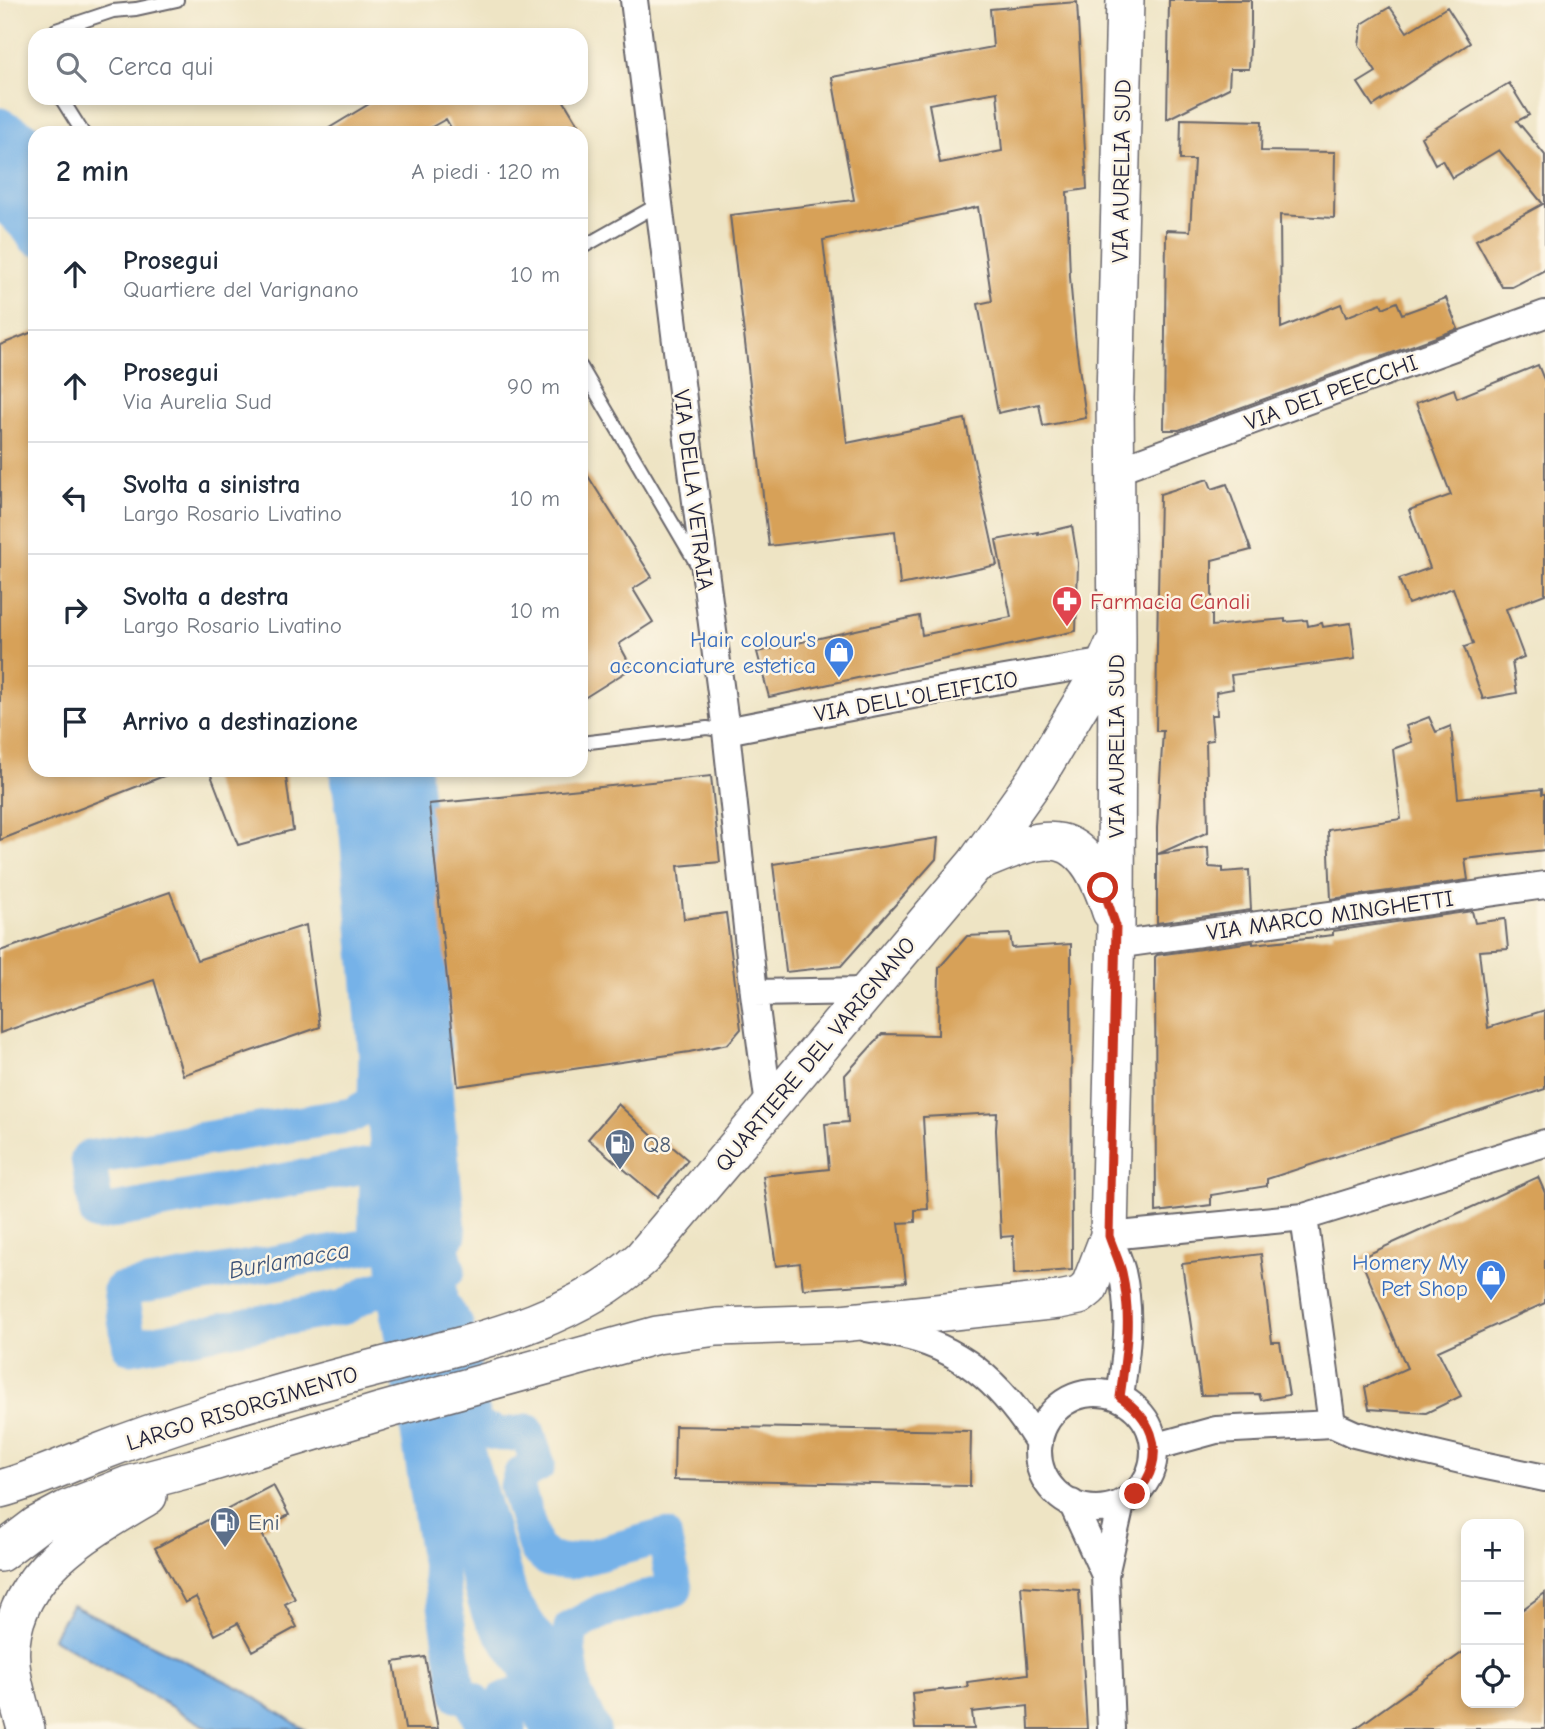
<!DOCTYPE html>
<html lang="it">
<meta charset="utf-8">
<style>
body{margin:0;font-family:"Comic Neue",sans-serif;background:#f6f6f7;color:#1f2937}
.controls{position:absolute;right:21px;bottom:21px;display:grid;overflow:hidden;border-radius:14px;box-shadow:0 4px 10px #0003}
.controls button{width:63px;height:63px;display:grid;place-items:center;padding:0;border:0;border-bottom:2px solid #e0e1e3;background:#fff;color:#1f2937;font:35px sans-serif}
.stop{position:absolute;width:21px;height:21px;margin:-16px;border:5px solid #c8321e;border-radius:50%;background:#fff}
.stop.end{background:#c8321e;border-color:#fff;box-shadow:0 2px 7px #0008}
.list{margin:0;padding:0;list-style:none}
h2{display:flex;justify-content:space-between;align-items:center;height:91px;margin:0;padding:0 28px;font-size:30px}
h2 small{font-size:23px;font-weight:400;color:#747a83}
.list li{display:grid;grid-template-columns:46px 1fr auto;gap:21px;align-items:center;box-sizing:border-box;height:112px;padding:0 28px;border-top:2px solid #e0e1e3}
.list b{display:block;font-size:26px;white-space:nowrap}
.list p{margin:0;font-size:23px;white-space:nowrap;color:#747a83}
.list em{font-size:23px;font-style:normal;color:#747a83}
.icon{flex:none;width:38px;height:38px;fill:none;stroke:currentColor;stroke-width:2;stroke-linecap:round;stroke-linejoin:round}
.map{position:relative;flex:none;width:1545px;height:1729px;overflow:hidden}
.search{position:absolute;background:#fff;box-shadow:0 4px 10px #0003;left:28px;top:28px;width:560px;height:77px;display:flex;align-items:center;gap:18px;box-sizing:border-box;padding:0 24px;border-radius:21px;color:#747a83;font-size:26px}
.panel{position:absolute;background:#fff;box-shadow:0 4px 10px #0003;left:28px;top:126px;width:560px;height:651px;border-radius:21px}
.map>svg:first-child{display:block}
.water{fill:#76b2e8;stroke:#4c6a92;stroke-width:2}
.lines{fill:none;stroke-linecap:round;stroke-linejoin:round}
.canal{stroke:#76b2e8;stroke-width:35}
.river{stroke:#76b2e8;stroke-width:61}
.building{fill:#d7a159;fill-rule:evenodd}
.lane-casing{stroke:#69666b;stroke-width:16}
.street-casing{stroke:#69666b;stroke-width:30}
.secondary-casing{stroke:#69666b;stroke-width:40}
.lane{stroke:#fff;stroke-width:12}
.street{stroke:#fff;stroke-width:26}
.secondary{stroke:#fff;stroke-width:37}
.route{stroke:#c8321e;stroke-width:9}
.labels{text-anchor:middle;stroke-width:5;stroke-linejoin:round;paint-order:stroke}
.street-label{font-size:23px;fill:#22223b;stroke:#fcf5e5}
.health-label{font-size:23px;fill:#be3a42;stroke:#fcf5e5;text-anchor:start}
.shop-label{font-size:23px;fill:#366cbe;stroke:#fcf5e5;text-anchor:end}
.service-label{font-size:23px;fill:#4e5e75;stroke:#fcf5e5;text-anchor:start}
.water-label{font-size:24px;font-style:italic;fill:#3f5478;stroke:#fcf5e5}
</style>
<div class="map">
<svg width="1545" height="1729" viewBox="0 0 1545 1729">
<rect width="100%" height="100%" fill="#fcf5e5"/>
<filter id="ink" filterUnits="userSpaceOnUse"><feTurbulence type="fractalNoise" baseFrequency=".0143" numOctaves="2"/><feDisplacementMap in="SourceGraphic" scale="14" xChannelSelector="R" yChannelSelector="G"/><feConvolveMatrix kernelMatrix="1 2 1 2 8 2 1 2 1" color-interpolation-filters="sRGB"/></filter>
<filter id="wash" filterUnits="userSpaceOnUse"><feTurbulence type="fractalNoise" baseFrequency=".00686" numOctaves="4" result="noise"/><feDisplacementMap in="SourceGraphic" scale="28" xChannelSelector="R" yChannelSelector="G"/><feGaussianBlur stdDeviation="1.57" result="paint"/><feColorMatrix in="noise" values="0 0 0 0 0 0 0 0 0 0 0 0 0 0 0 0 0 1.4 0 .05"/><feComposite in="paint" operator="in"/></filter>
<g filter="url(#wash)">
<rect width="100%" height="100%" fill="#eee4c4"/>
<path class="water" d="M72 1605 242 1689 304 1729H210L52 1638Z"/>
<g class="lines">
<path class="canal" d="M0 125 27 140 35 149
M0 199 29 229 35 238
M347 770 357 833 376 1056 375 1102 352 1115 88 1158 97 1214 370 1165 377 1181 375 1245 120 1290 130 1347 345 1307 370 1292 393 1286 404 1342 459 1695 472 1699 481 1724V1729
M413 770 426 897 436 1102 449 1234 441 1245 448 1270 438 1275 440 1302 456 1325 475 1427C492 1434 509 1437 527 1431L538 1465 521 1474 517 1487 535 1547 549 1560 570 1562 664 1536 675 1589 602 1611 571 1628 568 1649 575 1694 593 1729
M509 1729 504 1699 516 1695 529 1697 539 1709 548 1729"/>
<path class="river" d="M0 169 5 172 35 211
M370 770 378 824 411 1310 500 1606 552 1684 565 1729"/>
</g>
<g id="blocks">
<path class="building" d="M1169 0H1251V24L1249 69H1230L1229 88 1167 119Z
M1077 2 1087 189 1067 192 1070 277 1076 345 1086 418 1043 426 1039 404 998 413 978 304 992 301 978 207 823 240 847 443 965 419 997 565 900 585 895 531 769 546 730 215 854 200 832 77 993 47 990 9ZM997 92 1002 151 940 163 929 104Z
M1390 7 1407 32 1447 7 1470 43 1373 106 1358 83 1376 72 1359 45 1362 24Z
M1509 83 1529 115 1517 121 1545 155V270L1512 287H1502L1476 240 1543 204 1499 150 1452 178 1442 160 1435 164 1421 137Z
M379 98H562L583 133H454L446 119 421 133H321Z
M1181 119 1262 121 1261 151 1335 152 1334 218 1280 215 1281 328 1341 304 1346 317 1381 303 1383 308 1397 302 1402 314 1446 298 1458 329 1179 430H1164L1166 230 1190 231 1194 160H1180Z
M35 331V770H174V772L0 840V345Z
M1538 365 1545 382V594L1506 609 1524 657 1512 662 1517 693 1483 699 1464 647 1473 644 1453 588 1408 604 1399 579 1430 568 1409 510 1451 495 1416 403 1454 389 1457 398Z
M581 465 652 577 633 589 653 622 619 644 632 668 581 700Z
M1208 479 1212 489 1227 484 1251 550 1212 560V626L1285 619V622L1307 620 1308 626 1322 623 1323 627 1351 623 1355 659 1231 675 1233 689 1216 692 1217 715H1211L1213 740 1206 741 1208 832 1158 854 1208 847 1209 867 1223 868V872L1249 870 1251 910 1157 923V828L1163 731H1156L1157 646 1160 494Z
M1072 526 1078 563 1076 631 769 697 757 652 919 616 922 635 1011 617 996 540 1038 532V534Z
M1429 717 1436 732 1451 726 1458 798 1542 789V794H1545V850L1465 859 1468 880 1331 899 1328 830 1401 819 1393 749 1412 742 1406 726Z
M209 770H285L293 830 238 845Z
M711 776 720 862 678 866 684 919 726 913 741 1029 728 1044 689 1052 458 1086 429 804Z
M938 838 936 859 841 966 786 972 773 864Z
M170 892 197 960 306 925 320 1027 183 1075 154 980 0 1033V951Z
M1472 911 1475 923 1505 919 1508 949 1479 951 1488 1028 1545 1010V1089L1267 1179V1186L1211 1195V1205L1156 1212 1155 957 1157 955 1253 942V944L1333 935V931Z
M1010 934 1012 948 1071 944 1072 1270 1014 1274 1013 1236 1001 1237 996 1130 997 1113 923 1117 928 1209 915 1210V1222L899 1223 906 1282 803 1289 800 1263 776 1266 763 1176 829 1169 825 1124 848 1122 845 1075 882 1034 938 1035 939 968 967 936Z
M618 1104 659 1142 662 1138 688 1160 657 1197 588 1139Z
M1538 1177 1545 1193V1303L1438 1351 1461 1396 1426 1413 1369 1409 1365 1387 1407 1368 1360 1258Z
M1261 1254 1272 1342H1280L1289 1395 1261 1400 1259 1394 1201 1395 1182 1264Z
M675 1426 971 1431 970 1486 674 1480Z
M273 1485 289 1515 260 1530 295 1599 285 1604 297 1627 253 1651 238 1623 215 1635 196 1597 185 1603 155 1548Z
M1021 1586 1079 1590 1087 1729H1029L1028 1706 972 1712 974 1729H915L912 1693 968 1687 967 1682 1028 1674Z
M1545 1593V1729H1355L1466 1650V1703H1519V1612Z
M425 1657 438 1729H405L394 1662Z"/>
</g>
</g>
<g filter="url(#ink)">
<use href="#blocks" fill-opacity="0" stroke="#69666b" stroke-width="2"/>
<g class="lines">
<g class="lane-casing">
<path id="lane" d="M53 35 56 30 113 11 136 9 177 0
M61 98 83 133
M581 248 659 204
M581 367 696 563
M581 743 707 728 726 731"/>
</g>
<g class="street-casing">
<path id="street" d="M634 0 689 448 726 731 754 993 769 1106
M1116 470 1545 314
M726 731 923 693 1106 662
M1115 945 1545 885
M754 993 867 991
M1304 1217 1332 1424
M867 1328C881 1331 895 1333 909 1337 969 1352 1007 1392 1039 1443
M1038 1451a58 58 0 1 1 116 0a58 58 0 1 1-116 0Z
M1120 1397C1126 1355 1132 1315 1122 1272 1119 1260 1113 1248 1109 1236L1304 1217 1545 1143
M1154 1447 1216 1430 1332 1424 1354 1434 1406 1447 1482 1465 1545 1478
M1072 1503 1105 1575
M1111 1729 1105 1575 1121 1504"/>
</g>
<g class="secondary-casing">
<path id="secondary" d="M975 864 1037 777 1106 662 1114 644
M0 1489C33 1480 63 1466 95 1454 133 1439 171 1426 210 1414 270 1396 330 1379 390 1364 479 1341 572 1322 642 1258L975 864C1049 832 1082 822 1111 912
M0 1553 37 1525 67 1509 128 1485 193 1468 382 1411 657 1335 717 1327 841 1323 1059 1300 1079 1296 1089 1288 1109 1236 1116 926 1117 637 1115 398 1125 0
M26 1729C19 1702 8 1672 11 1644 18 1569 91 1530 148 1496"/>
</g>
<use href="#lane" class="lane"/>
<use href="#street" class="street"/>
<use href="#secondary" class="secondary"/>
</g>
</g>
<g class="lines" filter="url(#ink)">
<path class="route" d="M1103 888 1116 926 1109 1236C1113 1248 1119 1260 1122 1272 1132 1315 1126 1355 1120 1397 1149 1416 1165 1447 1146 1481 1143 1485 1139 1490 1135 1494"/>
</g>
<defs>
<g id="pharmacy-pin" transform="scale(1.575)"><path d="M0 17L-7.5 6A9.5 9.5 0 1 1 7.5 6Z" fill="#e0444e" stroke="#fcf5e5"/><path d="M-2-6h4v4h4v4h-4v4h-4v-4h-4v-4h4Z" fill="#fff"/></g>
<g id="shop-pin" transform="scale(1.575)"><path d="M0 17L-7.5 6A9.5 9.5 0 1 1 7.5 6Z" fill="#3f7fe0" stroke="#fcf5e5"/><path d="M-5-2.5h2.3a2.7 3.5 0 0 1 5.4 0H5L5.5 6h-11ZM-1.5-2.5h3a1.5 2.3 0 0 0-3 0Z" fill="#fff"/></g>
<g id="fuel-pin" transform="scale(1.575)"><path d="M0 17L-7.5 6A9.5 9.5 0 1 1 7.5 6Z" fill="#5c6f8a" stroke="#fcf5e5"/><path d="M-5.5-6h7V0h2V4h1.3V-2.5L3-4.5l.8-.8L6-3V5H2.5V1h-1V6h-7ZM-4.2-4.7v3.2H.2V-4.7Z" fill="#fff"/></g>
</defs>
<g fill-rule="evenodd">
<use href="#pharmacy-pin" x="1067" y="601"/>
<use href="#shop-pin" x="839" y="652"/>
<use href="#fuel-pin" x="620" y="1144"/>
<use href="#shop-pin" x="1491" y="1275"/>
<use href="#fuel-pin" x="225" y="1522"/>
</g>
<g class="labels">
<g class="street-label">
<text transform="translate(1121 171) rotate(-89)" y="8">VIA AURELIA SUD</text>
<text transform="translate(1331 392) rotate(-20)" y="8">VIA DEI PEECCHI</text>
<text transform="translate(694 490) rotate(83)" y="8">VIA DELLA VETRAIA</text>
<text transform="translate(916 696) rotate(-10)" y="8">VIA DELL'OLEIFICIO</text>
<text transform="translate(1116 746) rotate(-90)" y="8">VIA AURELIA SUD</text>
<text transform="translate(1330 915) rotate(-8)" y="8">VIA MARCO MINGHETTI</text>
<text transform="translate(815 1054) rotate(-50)" y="8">QUARTIERE DEL VARIGNANO</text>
<text transform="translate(242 1408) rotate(-17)" y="8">LARGO RISORGIMENTO</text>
</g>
<g class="health-label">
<text x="1090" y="609">Farmacia Canali</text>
</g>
<g class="shop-label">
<text x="816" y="647">Hair colour's<tspan x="816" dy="26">acconciature estetica</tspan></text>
<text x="1468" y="1270">Homery My<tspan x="1468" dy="26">Pet Shop</tspan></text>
</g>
<g class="service-label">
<text x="643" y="1152">Q8</text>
<text x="248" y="1530">Eni</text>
</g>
<g class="water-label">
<text transform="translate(289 1260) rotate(-10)" y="8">Burlamacca</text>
</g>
</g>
</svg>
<div class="controls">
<button>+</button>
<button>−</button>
<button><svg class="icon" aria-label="locate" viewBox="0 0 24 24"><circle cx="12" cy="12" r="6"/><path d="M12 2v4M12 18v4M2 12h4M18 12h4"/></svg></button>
</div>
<div class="stop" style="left:1103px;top:888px"></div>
<div class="stop end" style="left:1135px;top:1494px"></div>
<div class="search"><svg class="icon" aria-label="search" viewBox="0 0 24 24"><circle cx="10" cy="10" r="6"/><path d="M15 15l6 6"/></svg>Cerca qui</div>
<section class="panel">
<h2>2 min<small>A piedi · 120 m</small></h2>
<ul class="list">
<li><svg class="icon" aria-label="ahead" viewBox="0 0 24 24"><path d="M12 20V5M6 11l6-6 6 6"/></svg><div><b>Prosegui</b><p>Quartiere del Varignano</p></div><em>10 m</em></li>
<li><svg class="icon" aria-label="ahead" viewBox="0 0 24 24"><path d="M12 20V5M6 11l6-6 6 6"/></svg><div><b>Prosegui</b><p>Via Aurelia Sud</p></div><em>90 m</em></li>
<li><svg class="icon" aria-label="left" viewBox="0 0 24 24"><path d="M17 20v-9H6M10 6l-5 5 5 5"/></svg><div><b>Svolta a sinistra</b><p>Largo Rosario Livatino</p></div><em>10 m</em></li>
<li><svg class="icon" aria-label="right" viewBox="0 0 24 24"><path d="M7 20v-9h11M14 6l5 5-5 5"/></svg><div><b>Svolta a destra</b><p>Largo Rosario Livatino</p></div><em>10 m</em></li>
<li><svg class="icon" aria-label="arrive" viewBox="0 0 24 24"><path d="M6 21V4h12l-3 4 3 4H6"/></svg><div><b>Arrivo a destinazione</b></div></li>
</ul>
</section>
</div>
